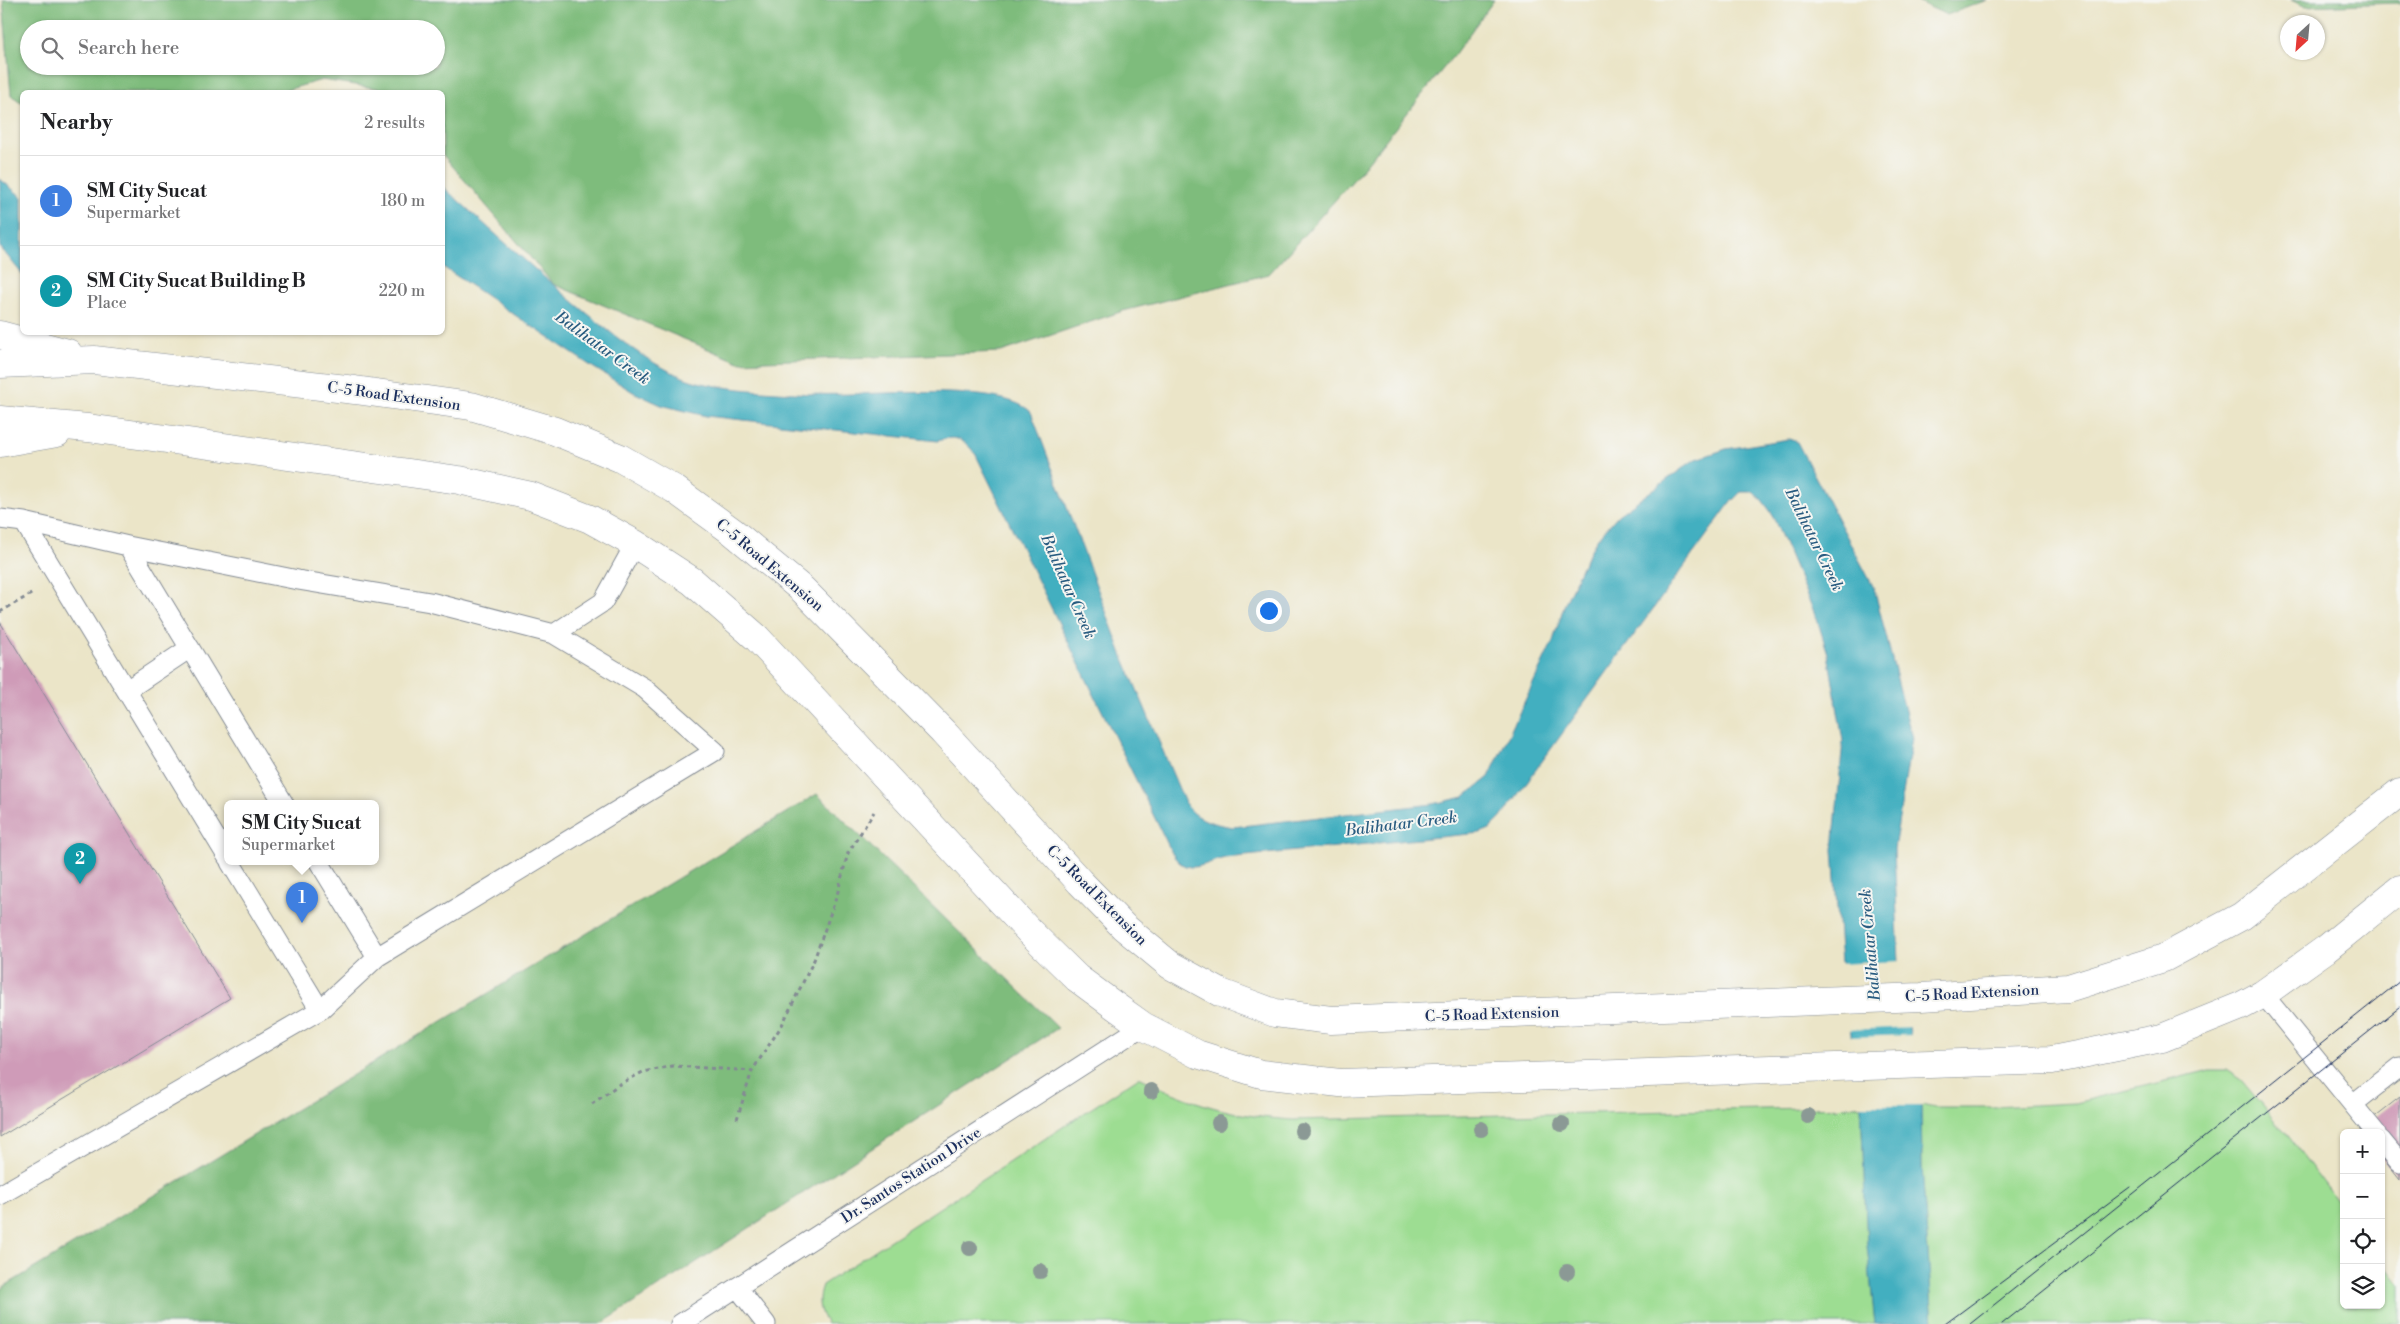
<!DOCTYPE html>
<meta charset="utf-8">
<style>
body{margin:0;font-family:"Libre Bodoni",serif;background:#f2f2f2;color:#202124}
.controls{position:absolute;right:15px;bottom:15px;display:grid;overflow:hidden;border-radius:8px;box-shadow:0 1px 4px #0004}
.controls button{width:45px;height:45px;display:grid;place-items:center;padding:0;border:0;border-bottom:1px solid #e0e0e0;background:#fff;color:#202124;font:25px sans-serif}
.compass{position:absolute;left:2280px;top:15px;width:45px;height:45px;border-radius:50%;background:#fff;box-shadow:0 1px 4px #0004;rotate:206deg}
.you{position:absolute;left:1268px;top:610px;width:18px;height:18px;margin:-12px;border:4px solid #fff;border-radius:50%;background:#1a73e8;box-shadow:0 0 0 8px #1a73e833}
.badge{display:grid;place-items:center;width:32px;height:32px;border-radius:50%;background:#2563eb;color:#fff;font-size:16px;font-weight:700}
.pin{position:absolute;translate:-50% -41px;filter:drop-shadow(0 1px 2px #0008)}
.pin::after{content:'';position:absolute;top:26px;width:18px;height:15px;background:inherit;clip-path:polygon(0 0,100% 0,50% 100%)}
.popup{position:absolute;left:224px;top:800px;width:155px;height:65px;box-sizing:border-box;display:grid;place-content:center;border-radius:8px;background:#fff;filter:drop-shadow(0 1px 4px #0005);font-size:16px;white-space:nowrap;color:#757577}
.popup b{font-size:19px;color:#202124}
.popup::after{content:'';position:absolute;left:50%;top:100%;margin-left:-10px;border:10px solid transparent;border-top-color:#fff}
.list{margin:0;padding:0;list-style:none}
h2{display:flex;justify-content:space-between;align-items:center;height:65px;margin:0;padding:0 20px;font-size:21px}
h2 small{font-size:16px;font-weight:400;color:#757577}
.list li{display:grid;grid-template-columns:32px 1fr auto;gap:15px;align-items:center;box-sizing:border-box;height:90px;padding:0 20px;border-top:1px solid #e0e0e0}
.list b{display:block;font-size:19px;white-space:nowrap}
.list p{margin:0;font-size:16px;white-space:nowrap;color:#757577}
.list em{font-size:16px;font-style:normal;color:#757577}
.icon{flex:none;width:28px;height:28px;fill:none;stroke:currentColor;stroke-width:2;stroke-linecap:round;stroke-linejoin:round}
.map{position:relative;flex:none;width:2400px;height:1324px;overflow:hidden}
.search{position:absolute;background:#fff;box-shadow:0 1px 4px #0004;left:20px;top:20px;width:425px;height:55px;display:flex;align-items:center;gap:12px;box-sizing:border-box;padding:0 18px;border-radius:28px;color:#757577;font-size:19px}
.panel{position:absolute;background:#fff;box-shadow:0 1px 4px #0004;left:20px;top:90px;width:425px;height:245px;border-radius:8px}
.map>svg:first-child{display:block}
.green{fill:#9ddd92;stroke:#5c8678}
.forest{fill:#7ebc7c;stroke:#4c766d;fill-rule:evenodd}
.water{fill:#42afc0;stroke:#2e6f8f}
.pier{fill:#ebe5c8}
.building{fill:#cf9bb8}
.lines{fill:none;stroke-linecap:round;stroke-linejoin:round}
.service-casing{stroke:#838a93;stroke-width:21}
.primary-casing{stroke:#838a93;stroke-width:29}
.path{stroke:#838a93;stroke-width:3;stroke-dasharray:4 4;stroke-linecap:butt}
.service{stroke:#fff;stroke-width:19}
.primary{stroke:#fff;stroke-width:28}
.tram{stroke:#1b2f5e;stroke-width:1}
.tree{fill:#8b9995}
.labels{text-anchor:middle;stroke-width:4;stroke-linejoin:round;paint-order:stroke}
.street-label{font-size:15px;fill:#1b2f5e;stroke:#f6f6f2}
.water-label{font-size:16px;font-style:italic;fill:#295c80;stroke:#f6f6f2}
</style>
<div class="map">
<svg width="2400" height="1324" viewBox="0 0 2400 1324">
<rect width="100%" height="100%" fill="#f6f6f2"/>
<filter id="ink" filterUnits="userSpaceOnUse"><feTurbulence type="fractalNoise" baseFrequency=".02" numOctaves="2"/><feDisplacementMap in="SourceGraphic" scale="10" xChannelSelector="R" yChannelSelector="G"/><feConvolveMatrix kernelMatrix="1 2 1 2 8 2 1 2 1" color-interpolation-filters="sRGB"/></filter>
<filter id="wash" filterUnits="userSpaceOnUse"><feTurbulence type="fractalNoise" baseFrequency=".0096" numOctaves="4" result="noise"/><feDisplacementMap in="SourceGraphic" scale="20" xChannelSelector="R" yChannelSelector="G"/><feGaussianBlur stdDeviation="1.12" result="paint"/><feColorMatrix in="noise" values="0 0 0 0 0 0 0 0 0 0 0 0 0 0 0 0 0 1.4 0 .05"/><feComposite in="paint" operator="in"/></filter>
<g filter="url(#wash)">
<rect width="100%" height="100%" fill="#ebe5c8"/>
<path class="green" d="M2210 1070H2226L2241 1080 2286 1133 2344 1210V1305H2381V1260L2400 1285V1324H1933L1922 1167 1921 1104 1936 1107H1993L2075 1103Z
M1139 1077C1194 1105 1232 1116 1293 1120L1849 1107 1861 1105 1867 1245 1875 1324H827C818 1311 817 1299 822 1285Z"/>
<path class="forest" d="M3 0H1494L1454 55 1355 178 1269 274 1123 311 1001 352 739 362 553 284 443 155 442 92H390L388 90 322 80 279 92H22V103L11 95ZM29 29H436V66H29Z
M1914 0H1987L1947 15Z
M2291 0H2400V3L2304 6Z
M817 794 1058 1028 601 1324H0V1289Z"/>
<path class="water" d="M0 179 22 197V274L0 247Z
M442 186C487 226 530 266 576 304 610 332 643 361 685 378 715 390 779 392 812 394 860 397 1000 381 1031 412L1122 654 1185 803C1196 820 1214 824 1233 827L1433 804 1464 797 1489 777 1553 641 1564 606 1582 566 1597 539 1618 515 1694 460 1726 449 1789 439 1797 442 1874 588 1912 738 1894 849 1899 962 1921 1104 1922 1167 1933 1324H1875L1867 1245 1861 1105 1841 964 1833 850 1843 741 1828 654 1817 619 1771 512 1762 500 1753 492H1741L1731 502 1500 819 1490 829 1480 833 1225 858C1204 863 1186 878 1172 853L976 455C965 440 956 434 938 441L706 416 661 405 633 392 591 366 443 267Z"/>
<path class="pier" d="M1902 961 1912 1027 1848 1030 1838 964Z
M1913 1035 1923 1105H1858L1849 1037Z"/>
<g id="blocks">
<path class="building" d="M0 622 230 998 0 1137Z
M2400 1097V1180L2381 1156V1133H2362L2359 1129Z"/>
</g>
</g>
<g filter="url(#ink)">
<use href="#blocks" fill-opacity="0" stroke="#838a93" stroke-width="1"/>
<g class="lines">
<g class="service-casing">
<path id="service" d="M0 519 24 522 228 858
M128 546 284 804
M554 634 603 602 635 544
M127 690 190 648
M230 862 320 1010
M319 862 377 957
M2263 994 2376 1133
M2353 1104 2400 1067
M2381 1140 2400 1163
M0 1195 320 1010 377 957 715 751 644 688 554 634 430 602 298 580 128 546 24 522
M737 1287 766 1324
M680 1324 1143 1026"/>
</g>
<g class="primary-casing">
<path id="primary" d="M0 335 68 353
M0 364 94 360 355 390 471 406 555 431 620 458 674 489 733 532 803 590 943 732 1080 882 1124 927 1170 965 1221 993 1275 1013 1331 1020 1921 997 2068 988 2164 958 2242 916 2400 792
M0 420 88 428 459 480 531 496 590 519 635 544 692 581 757 638 1029 931 1077 978 1115 1006 1143 1026 1197 1054 1261 1074 1340 1083 2052 1060 2162 1038 2241 1006 2263 994 2326 949 2400 889
M0 443 57 433"/>
</g>
<path class="path" d="M0 612 33 593
M592 1104 618 1085 643 1072 673 1066 752 1071
M737 1119 752 1071 782 1025 814 960 837 895 848 853 874 812"/>
<use href="#service" class="service"/>
<use href="#primary" class="primary"/>
<path class="tram" d="M1945 1324 2130 1187
M1970 1324 2400 981
M2002 1324 2400 1007"/>
</g>
<g class="tree">
<circle cx="1151" cy="1091" r="8"/>
<circle cx="1808" cy="1116" r="8"/>
<circle cx="1219" cy="1123" r="8"/>
<circle cx="1562" cy="1124" r="8"/>
<circle cx="1481" cy="1129" r="8"/>
<circle cx="1302" cy="1131" r="8"/>
<circle cx="970" cy="1248" r="8"/>
<circle cx="1040" cy="1271" r="8"/>
<circle cx="1567" cy="1272" r="8"/>
</g>
</g>
<g class="labels">
<g class="street-label">
<text transform="translate(394 396) rotate(8)" y="5">C-5 Road Extension</text>
<text transform="translate(770 565) rotate(40)" y="5">C-5 Road Extension</text>
<text transform="translate(1097 895) rotate(45)" y="5">C-5 Road Extension</text>
<text transform="translate(1972 993) rotate(-3)" y="5">C-5 Road Extension</text>
<text transform="translate(1492 1014) rotate(-2)" y="5">C-5 Road Extension</text>
<text transform="translate(911 1175) rotate(-33)" y="5">Dr. Santos Station Drive</text>
</g>
<g class="water-label">
<text transform="translate(603 347) rotate(36)" y="6">Balihatar Creek</text>
<text transform="translate(1815 539) rotate(64)" y="6">Balihatar Creek</text>
<text transform="translate(1069 586) rotate(66)" y="6">Balihatar Creek</text>
<text transform="translate(1401 823) rotate(-7)" y="6">Balihatar Creek</text>
<text transform="translate(1869 945) rotate(-95)" y="6">Balihatar Creek</text>
</g>
</g>
</svg>
<div class="controls">
<button>+</button>
<button>−</button>
<button><svg class="icon" aria-label="locate" viewBox="0 0 24 24"><circle cx="12" cy="12" r="6"/><path d="M12 2v4M12 18v4M2 12h4M18 12h4"/></svg></button>
<button><svg class="icon" aria-label="layers" viewBox="0 0 24 24"><path d="M12 4l9 5-9 5-9-5zM3 14l9 5 9-5"/></svg></button>
</div>
<svg class="compass" viewBox="-18 -18 36 36"><path d="M0-13l5 13h-10z" fill="#e53935"/><path d="M0 13l5-13h-10z" fill="#757577"/></svg>
<div class="you"></div>
<div class="pin badge" style="left:302px;top:923px;background:#3f7fe0">1</div>
<div class="popup"><b>SM City Sucat</b>Supermarket</div>
<div class="pin badge" style="left:80px;top:884px;background:#0f9aa8">2</div>
<div class="search"><svg class="icon" aria-label="search" viewBox="0 0 24 24"><circle cx="10" cy="10" r="6"/><path d="M15 15l6 6"/></svg>Search here</div>
<section class="panel">
<h2>Nearby<small>2 results</small></h2>
<ul class="list">
<li><span class="badge" style="background:#3f7fe0">1</span><div><b>SM City Sucat</b><p>Supermarket</p></div><em>180 m</em></li>
<li><span class="badge" style="background:#0f9aa8">2</span><div><b>SM City Sucat Building B</b><p>Place</p></div><em>220 m</em></li>
</ul>
</section>
</div>
